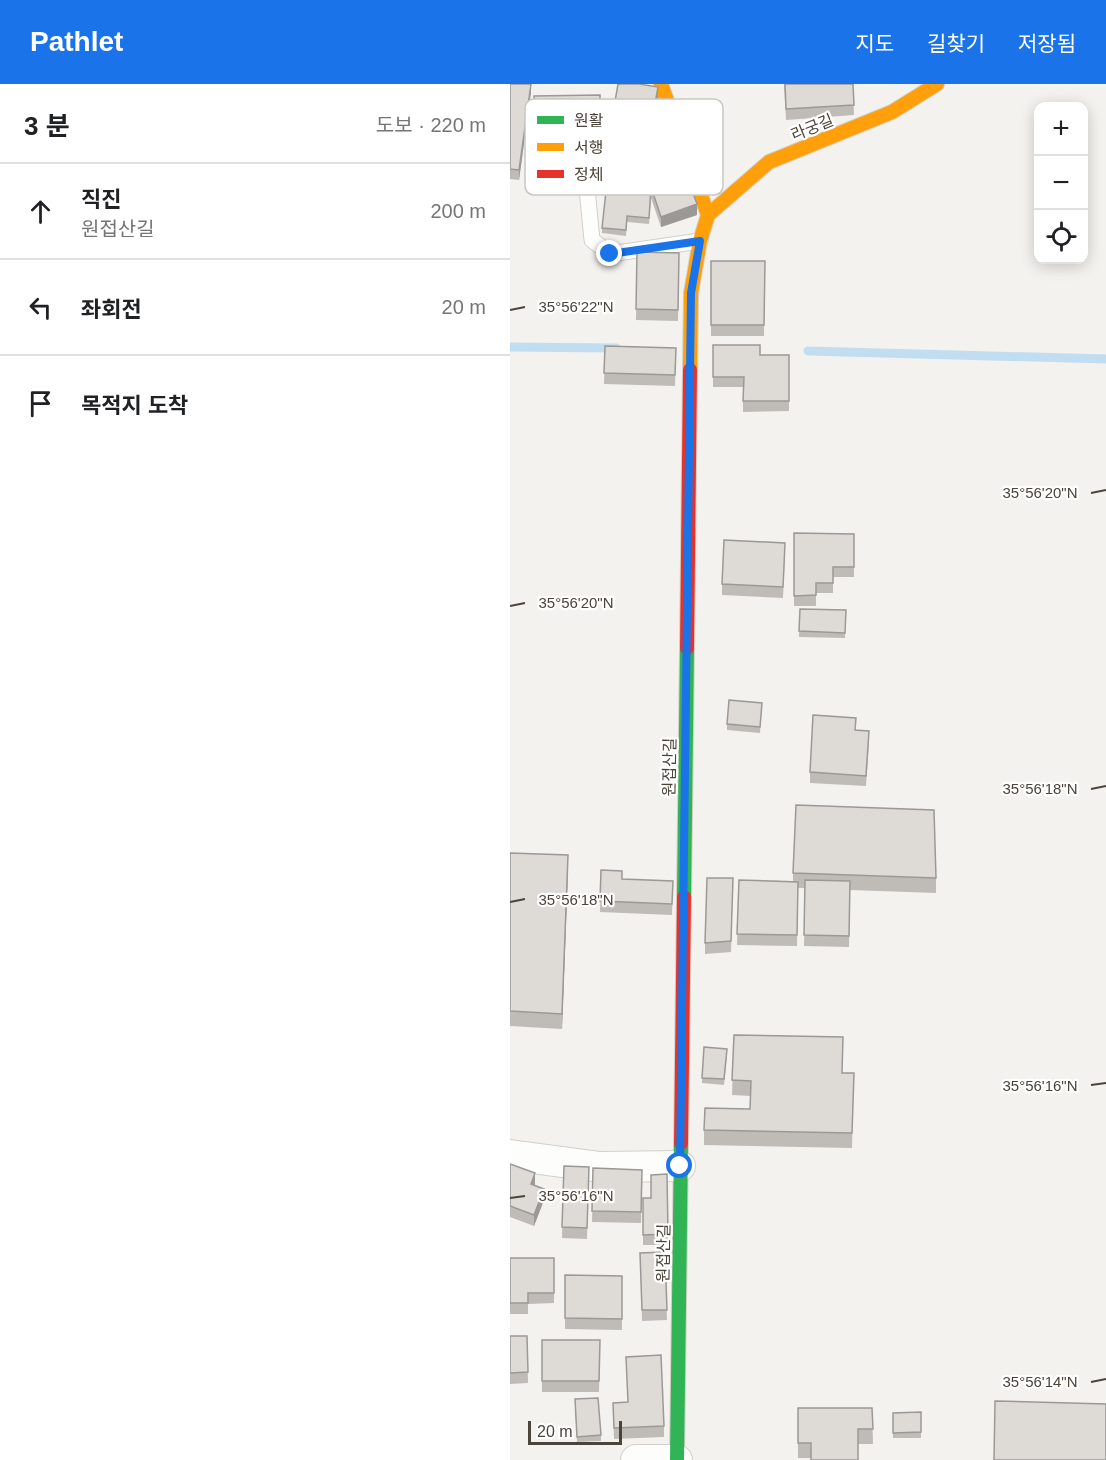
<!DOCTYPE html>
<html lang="ko">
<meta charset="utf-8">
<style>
body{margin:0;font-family:Arial,"Noto Sans KR",sans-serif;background:#f6f6f6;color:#202124}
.controls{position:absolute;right:18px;top:18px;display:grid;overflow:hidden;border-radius:12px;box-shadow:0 3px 15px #0003}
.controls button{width:54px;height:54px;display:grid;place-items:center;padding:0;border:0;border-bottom:2px solid #e0e0e0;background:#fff;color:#202124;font:30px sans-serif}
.scale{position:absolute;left:18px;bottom:15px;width:94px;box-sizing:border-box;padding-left:6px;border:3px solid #4b4439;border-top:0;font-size:16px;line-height:21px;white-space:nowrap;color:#4b4439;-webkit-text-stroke:4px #fff;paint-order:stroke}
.stop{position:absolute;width:18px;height:18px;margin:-14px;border:4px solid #1a73e8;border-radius:50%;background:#fff}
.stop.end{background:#1a73e8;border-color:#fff;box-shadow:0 2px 6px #0008}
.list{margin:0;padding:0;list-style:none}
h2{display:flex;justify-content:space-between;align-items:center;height:78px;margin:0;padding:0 24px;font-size:26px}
h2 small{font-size:20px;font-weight:400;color:#757577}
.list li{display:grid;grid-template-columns:39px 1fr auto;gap:18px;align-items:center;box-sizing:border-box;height:96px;padding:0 24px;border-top:2px solid #e0e0e0}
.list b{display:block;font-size:22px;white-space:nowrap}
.list p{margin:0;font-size:20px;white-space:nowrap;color:#757577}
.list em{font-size:20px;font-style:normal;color:#757577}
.icon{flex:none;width:33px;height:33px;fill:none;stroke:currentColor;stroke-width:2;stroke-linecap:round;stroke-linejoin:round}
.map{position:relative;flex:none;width:596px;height:1376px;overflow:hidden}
header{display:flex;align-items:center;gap:36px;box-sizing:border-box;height:84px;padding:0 30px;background:#1a73e8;color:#fff}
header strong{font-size:28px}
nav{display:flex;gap:33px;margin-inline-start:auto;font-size:21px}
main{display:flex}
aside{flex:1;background:#fff}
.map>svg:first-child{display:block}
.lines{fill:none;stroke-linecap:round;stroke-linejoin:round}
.stream{stroke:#c0ddf1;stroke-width:9}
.lane-casing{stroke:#d2d0cb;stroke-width:17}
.street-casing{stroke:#d2d0cb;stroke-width:32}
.fast-casing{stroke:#d3cfc5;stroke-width:16}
.slow-casing{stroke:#d3cfc5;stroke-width:16}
.jam-casing{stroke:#d3cfc5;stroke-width:16}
.lane{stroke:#fdfdfc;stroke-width:15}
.street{stroke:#fdfdfc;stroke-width:30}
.fast{stroke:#30b455;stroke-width:14}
.slow{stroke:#ff9f0a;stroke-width:14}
.jam{stroke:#e5322d;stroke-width:14}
.wall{fill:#bfbcb8}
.shaded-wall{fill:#9b9996}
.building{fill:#dedbd6;stroke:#9b9996;stroke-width:1.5}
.route{stroke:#1a73e8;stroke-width:8}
.ticks{fill:none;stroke:#4b4439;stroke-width:2}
.labels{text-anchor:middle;stroke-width:4.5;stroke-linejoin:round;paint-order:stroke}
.street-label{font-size:16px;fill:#4b4439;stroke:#fff}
.key{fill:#fff;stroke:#c9c7c4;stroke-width:1.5}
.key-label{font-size:16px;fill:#4b4439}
.ticks-label{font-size:15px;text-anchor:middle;fill:#4b4439;stroke:#fff;stroke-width:4.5;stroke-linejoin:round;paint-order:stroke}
</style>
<header>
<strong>Pathlet</strong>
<nav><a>지도</a><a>길찾기</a><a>저장됨</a></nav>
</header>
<main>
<aside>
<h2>3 분<small>도보 · 220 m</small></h2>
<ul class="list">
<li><svg class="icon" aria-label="ahead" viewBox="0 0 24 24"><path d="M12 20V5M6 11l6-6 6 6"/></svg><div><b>직진</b><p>원접산길</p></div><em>200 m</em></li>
<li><svg class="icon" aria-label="left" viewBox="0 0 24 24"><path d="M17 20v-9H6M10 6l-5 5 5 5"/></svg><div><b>좌회전</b></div><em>20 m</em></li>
<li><svg class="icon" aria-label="arrive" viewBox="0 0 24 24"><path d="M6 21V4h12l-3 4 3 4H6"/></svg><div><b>목적지 도착</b></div></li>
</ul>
</aside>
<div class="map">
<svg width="596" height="1376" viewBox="0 0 596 1376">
<rect width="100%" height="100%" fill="#f4f2ee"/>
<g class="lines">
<path class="stream" d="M0 263 106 264
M298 267 596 275"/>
<g class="lane-casing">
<path id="lane" d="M76 95 82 156 100 170 190 157"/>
</g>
<g class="street-casing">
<path id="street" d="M0 1071 90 1083 170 1082
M126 1376H167"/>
</g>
<g class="fast-casing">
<path id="fast" d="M174 813 177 564
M167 1376 171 1059"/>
</g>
<g class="slow-casing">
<path id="slow" d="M151 0 198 131 190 157 181 209 180 286
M198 131 259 78 382 28 427 0"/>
</g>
<g class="jam-casing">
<path id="jam" d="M177 564 180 286
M171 1059 174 813"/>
</g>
<use href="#lane" class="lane"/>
<use href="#street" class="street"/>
<use href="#fast" class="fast"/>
<use href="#slow" class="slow"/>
<use href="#jam" class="jam"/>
</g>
<path class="wall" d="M0 0 21 8 9 96 0 95Z
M274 0H343L344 31 276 36Z
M90 11V64H25L24 12Z
M148 14 135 86 116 82 114 95 94 92V81Z
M142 99 187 131 151 143 141 114 139 140 117 138 116 152 92 149V144L121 100Z
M127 168 169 169 168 237 126 236Z
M201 177H255L254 252H201Z
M203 261 250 271H279V327L233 328V303H203Z
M95 262 166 264 165 302 94 300Z
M284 449 344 450V493H323V509H306V522H284Z
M275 470 273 514 212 511V500Z
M290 525 336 526 335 554 289 553Z
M252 619 250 649 217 646V640Z
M346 646 359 658 356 702 300 699V688Z
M0 769 58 785 52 945 0 942Z
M91 786 112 795 163 797 162 831 90 828Z
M283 789 426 794V809L340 806 339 863 294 862 295 804H288L287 862 227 861 229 796 283 797Z
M223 794 221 868 195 870V859Z
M224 951 333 989H344L342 1064 194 1061V1046L240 1025 241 1012 222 1011Z
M217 971 214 1001 192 999V994Z
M0 1080 25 1100 24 1101 34 1116 24 1142 0 1133Z
M54 1082 79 1083 77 1155 52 1154Z
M83 1084 132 1086 131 1139 82 1138Z
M157 1090 158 1161H133V1114H141Z
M155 1168 157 1236 132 1237 130 1169Z
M0 1174H44V1219L18 1220V1230H0Z
M55 1191 112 1192V1246L55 1245Z
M0 1252H17L18 1299 0 1300Z
M32 1256H90L89 1308H32Z
M65 1321 91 1351V1357L67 1358Z
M288 1324H362L363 1360H348L301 1374H288Z
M411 1328V1354H383V1329Z
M103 1329 154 1342V1353L104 1355Z"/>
<path class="shaded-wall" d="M21 0V8L9 96V86Z
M148 3V14L135 86V75Z
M116 71V82L114 95V84Z
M187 120V131L151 143V133Z
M58 771V785L52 945V930Z
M25 1089V1100L21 1110V1100Z
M34 1105V1116L24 1142V1131Z"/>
<path class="building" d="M0 0H21L9 86 0 85Z
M108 0H129L148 3 135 75 116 71 114 84 94 81Z
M275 0H343L344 21 276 25Z
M90 11V53H25L24 12Z
M122 86 143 88 142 99 140 100 141 104 139 134 117 132 116 146 92 144 97 98 121 100Z
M175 88 187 120 151 133 140 100Z
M127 168 169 169 168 226 126 225Z
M201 177H255L254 241H201Z
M203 261H250V271H279V317H233L234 293H203Z
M95 262 166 264 165 291 94 289Z
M284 449 344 450V483H323V499H306V511L284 512Z
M214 456 275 459 273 503 212 500Z
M290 525 336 526 335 549 289 547Z
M219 616 252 619 250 643 217 640Z
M303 631 346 634 345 646 359 647 356 692 300 688Z
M286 721 424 726 426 794 283 789Z
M0 769 58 771 52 930 0 927Z
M91 786 112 787V795L163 797 162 820 90 817Z
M197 794H223L221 857 195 859Z
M229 796 288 798 287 851 227 850Z
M295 796 340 797 339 852 294 851Z
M224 951 333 953 332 989H344L342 1049 194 1046 195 1024 240 1025 241 997 222 996Z
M194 963 217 965 214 995 192 994Z
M0 1080 25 1089 21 1100 34 1105 24 1131 0 1122Z
M54 1082 79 1083 77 1144 52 1143Z
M83 1084 132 1086 131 1128 82 1127Z
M157 1090 158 1150 133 1151V1114H141V1091Z
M155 1168 157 1226H132L130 1169Z
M0 1174H44V1209H18V1219H0Z
M55 1191 112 1192V1235L55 1234Z
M0 1252H17L18 1288 0 1289Z
M32 1256H90L89 1297H32Z
M151 1271 154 1342 104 1344 103 1319 118 1318 116 1273Z
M88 1314 91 1351 67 1353 65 1315Z
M485 1317 596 1320V1376H484Z
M288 1324H362L363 1345H348V1376H301V1359H288Z
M411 1328V1348L383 1349V1329Z"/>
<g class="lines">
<path class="route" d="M100 170 190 157 181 209 170 1082"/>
</g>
<path class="ticks" d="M0 226 15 223M581 409 596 406M0 522 15 519M581 705 596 702M0 818 15 815M581 1001 596 999M0 1114 15 1112M581 1298 596 1295"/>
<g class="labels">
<g class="street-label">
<text transform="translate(302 43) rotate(-22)" y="6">라궁길</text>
<text transform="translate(159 683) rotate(-89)" y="6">원접산길</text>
<text transform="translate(153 1169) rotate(-89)" y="6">원접산길</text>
</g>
</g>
<rect x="15" y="15" width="198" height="96" rx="9" class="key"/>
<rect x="27" y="32" width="27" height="8" fill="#30b455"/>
<rect x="27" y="59" width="27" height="8" fill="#ff9f0a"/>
<rect x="27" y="86" width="27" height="8" fill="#e5322d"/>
<g class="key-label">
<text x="64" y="42">원활</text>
<text x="64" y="69">서행</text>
<text x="64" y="96">정체</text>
</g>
<g class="ticks-label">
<text x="66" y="228">35°56'22"N</text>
<text x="530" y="414">35°56'20"N</text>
<text x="66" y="524">35°56'20"N</text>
<text x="530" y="710">35°56'18"N</text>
<text x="66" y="821">35°56'18"N</text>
<text x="530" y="1007">35°56'16"N</text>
<text x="66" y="1117">35°56'16"N</text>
<text x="530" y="1303">35°56'14"N</text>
</g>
</svg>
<div class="controls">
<button>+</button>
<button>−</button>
<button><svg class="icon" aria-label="locate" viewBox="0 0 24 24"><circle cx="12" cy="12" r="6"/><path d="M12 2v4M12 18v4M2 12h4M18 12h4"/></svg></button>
</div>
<div class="scale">20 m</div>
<div class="stop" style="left:170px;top:1082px"></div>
<div class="stop end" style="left:100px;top:170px"></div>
</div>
</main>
